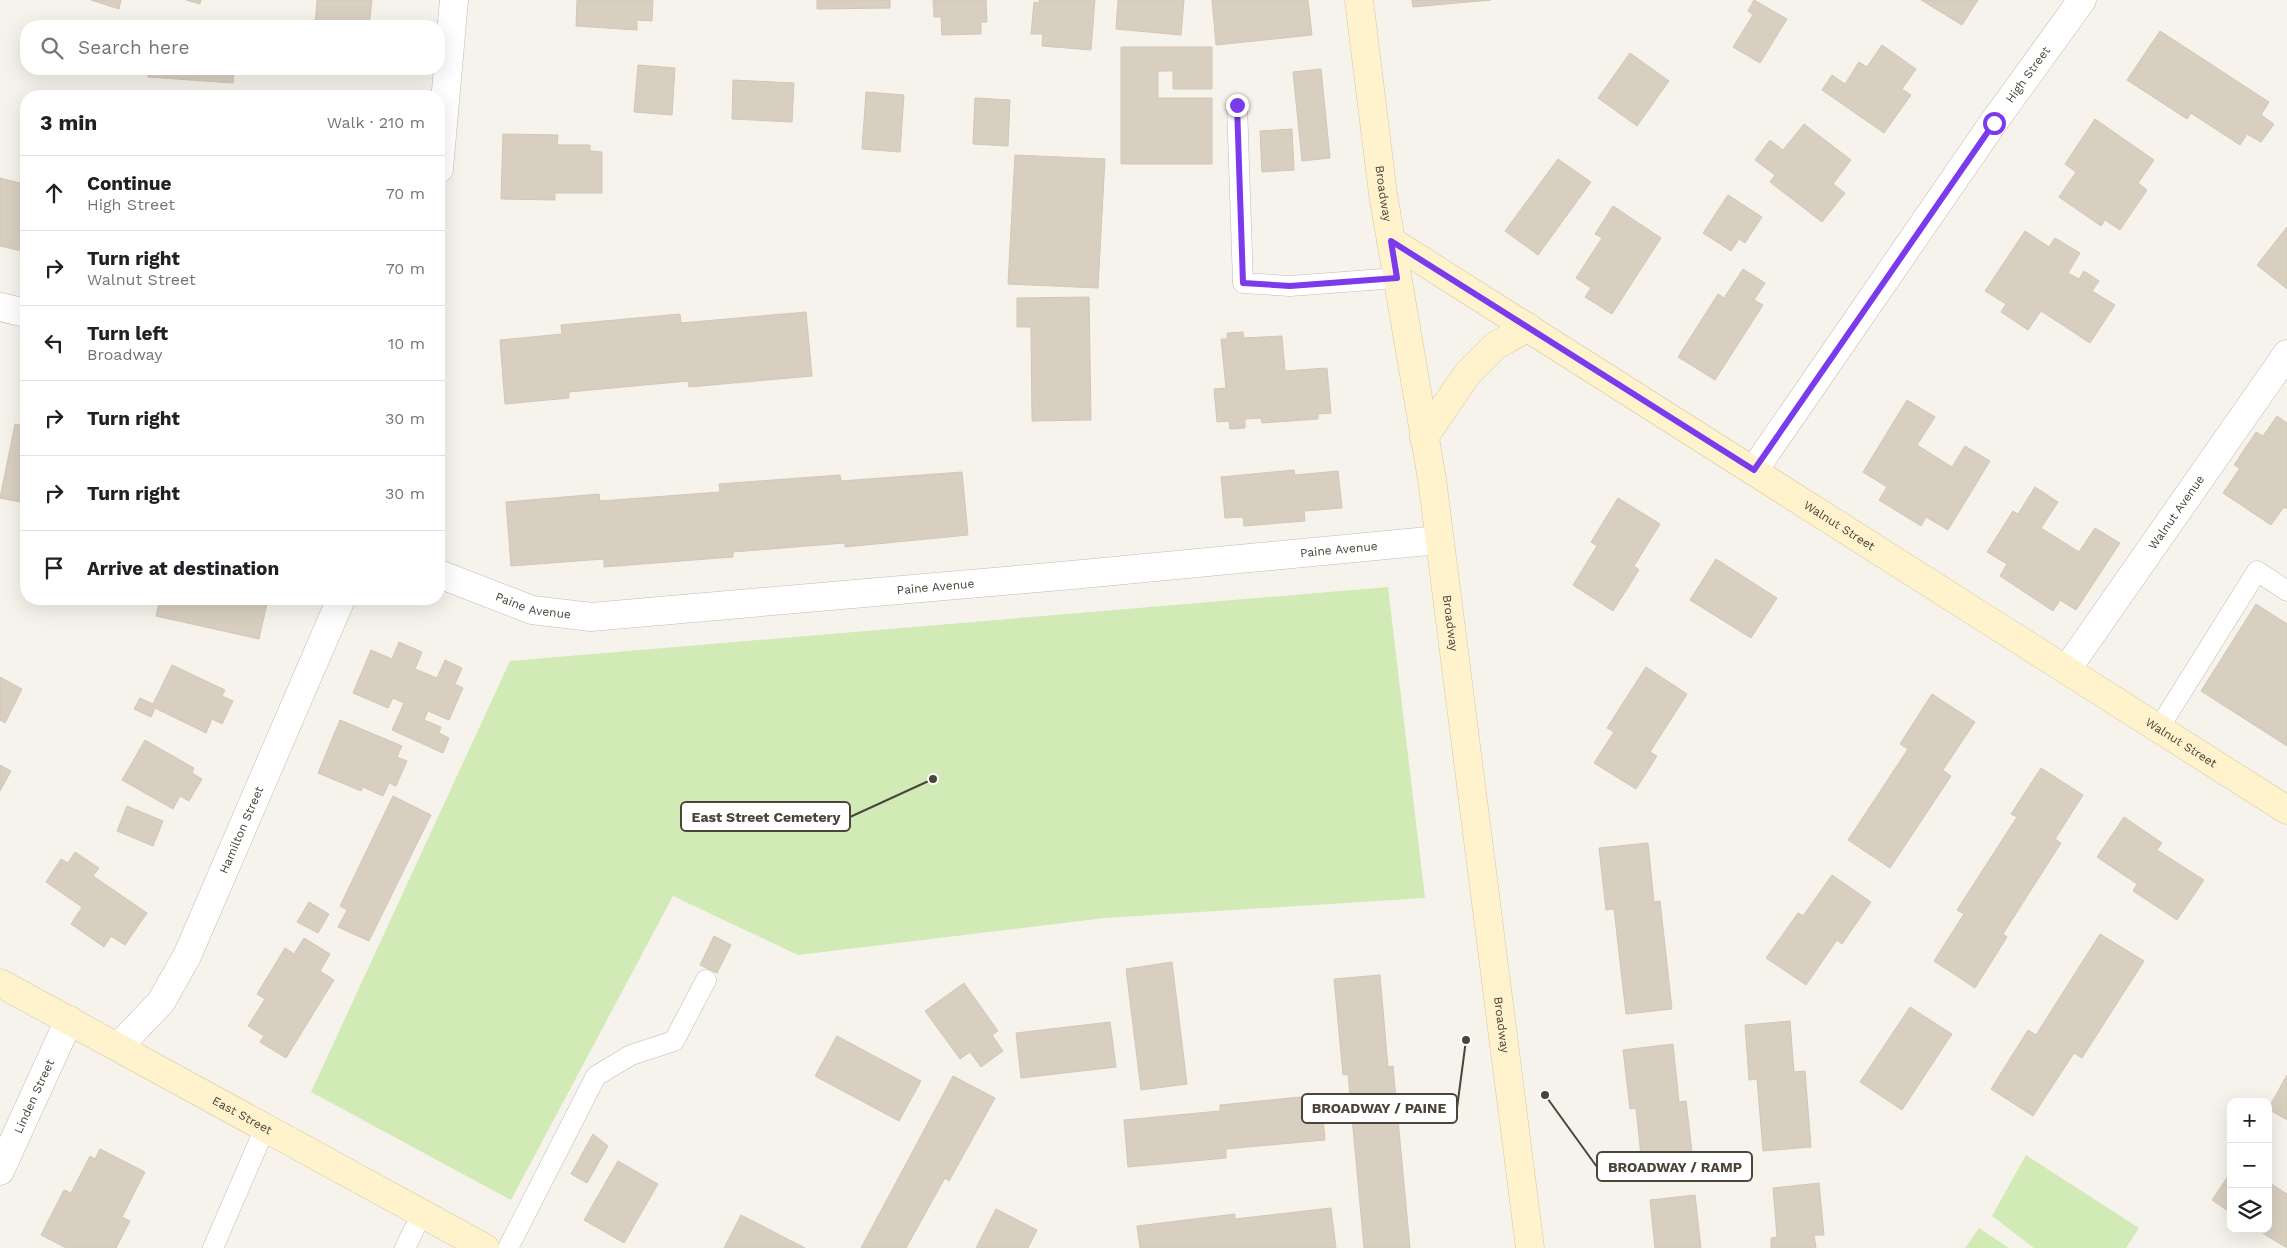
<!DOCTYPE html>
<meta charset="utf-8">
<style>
body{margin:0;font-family:"Work Sans",sans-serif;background:#f6f6f6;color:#202124}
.controls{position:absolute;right:15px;bottom:15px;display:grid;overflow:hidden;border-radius:10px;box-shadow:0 5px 20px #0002}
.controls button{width:45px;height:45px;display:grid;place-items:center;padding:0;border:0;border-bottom:1px solid #e0e0e0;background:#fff;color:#202124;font:25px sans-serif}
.stop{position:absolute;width:15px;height:15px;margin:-11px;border:4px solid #7c3aed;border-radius:50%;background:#fff}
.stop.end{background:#7c3aed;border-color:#fff;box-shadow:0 1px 5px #0008}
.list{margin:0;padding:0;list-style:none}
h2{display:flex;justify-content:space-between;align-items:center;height:65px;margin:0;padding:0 20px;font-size:21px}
h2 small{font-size:16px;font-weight:400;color:#757577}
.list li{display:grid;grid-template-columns:32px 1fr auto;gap:15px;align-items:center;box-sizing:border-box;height:75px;padding:0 20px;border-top:1px solid #e0e0e0}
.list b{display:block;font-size:19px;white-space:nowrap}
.list p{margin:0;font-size:16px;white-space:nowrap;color:#757577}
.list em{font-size:16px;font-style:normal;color:#757577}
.icon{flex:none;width:28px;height:28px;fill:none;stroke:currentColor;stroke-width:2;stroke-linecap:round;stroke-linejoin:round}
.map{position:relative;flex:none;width:2287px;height:1248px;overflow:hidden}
.search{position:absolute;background:#fff;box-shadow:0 5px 20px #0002;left:20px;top:20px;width:425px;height:55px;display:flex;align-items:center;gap:12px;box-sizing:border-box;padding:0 18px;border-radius:20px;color:#757577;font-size:19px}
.panel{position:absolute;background:#fff;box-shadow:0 5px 20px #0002;left:20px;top:90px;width:425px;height:515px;border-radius:20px}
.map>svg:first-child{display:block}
.green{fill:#d2eab5}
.building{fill:#d8cfc1;stroke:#d3c7b4}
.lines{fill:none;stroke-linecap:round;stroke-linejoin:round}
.lane-casing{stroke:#c2bbae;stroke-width:21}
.street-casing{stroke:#c2bbae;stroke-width:29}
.secondary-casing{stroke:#d6c79b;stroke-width:29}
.lane{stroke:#fff;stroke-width:20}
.street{stroke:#fff;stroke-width:28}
.secondary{stroke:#fff3cd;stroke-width:28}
.route{stroke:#7c3aed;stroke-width:6}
.labels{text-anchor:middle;stroke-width:4;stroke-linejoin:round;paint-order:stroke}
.street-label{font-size:12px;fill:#4b4439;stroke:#fff}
.leader{fill:none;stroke:#4b4439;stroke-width:2}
.callout-dot{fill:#4b4439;stroke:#fff;stroke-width:2}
.callout{fill:#fff;stroke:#4b4439;stroke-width:2}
.callout-label{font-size:14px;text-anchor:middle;font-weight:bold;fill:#4b4439}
</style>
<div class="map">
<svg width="2287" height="1248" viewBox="0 0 2287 1248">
<rect width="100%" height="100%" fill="#f6f3ec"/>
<path class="green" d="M1388 587 1425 898 1105 918 798 955 673 896 511 1200 311 1092 510 661Z
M2026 1155 2139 1228 2126 1248H2034L1992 1216Z
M1979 1228 2009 1248H1965Z"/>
<path class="building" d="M91 0H121L119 9Z
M186 0H201L200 4Z
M317 0H372L369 26H315Z
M577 0H653L652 21 637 20V30L576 26Z
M817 0H890V8L817 9Z
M933 0H986L987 22H981V34L942 35 941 17H934Z
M1039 0H1095L1091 50 1042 46 1043 34H1031L1034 2 1039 3Z
M1118 0H1184L1181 35 1116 29Z
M1212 0H1308L1312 35 1216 45Z
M1412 0H1491L1413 7Z
M1754 0 1787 19 1760 63 1733 47 1753 15 1748 11Z
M1921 0H1978L1962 25Z
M2160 31 2269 102 2261 115 2274 124 2261 142 2247 134 2240 145 2191 113 2187 119 2127 80Z
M1882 45 1916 69 1902 89 1911 95 1884 133 1822 90 1832 75 1845 84 1859 62 1867 67Z
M1121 47H1212V89H1173V71H1158V98H1212V164H1121Z
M1630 53 1669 81 1637 126 1598 98Z
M638 65 675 68 672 115 634 112Z
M148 69H234L233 83 148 77Z
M311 69H366L365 74Z
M1321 69 1330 158 1302 161 1293 72Z
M733 80 794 83 792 122 732 119Z
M866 92 904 95 900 152 862 149Z
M975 98 1010 100 1008 146 973 144Z
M2095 119 2154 160 2138 183 2147 190 2120 230 2105 220 2101 226 2059 197 2076 172 2065 164Z
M1804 124 1851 160 1833 184 1845 193 1822 222 1770 182 1775 175 1755 160 1770 140 1783 150Z
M1292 129 1294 170 1262 172 1260 131Z
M503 134 558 135 557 145H590V151L602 152V193H555V200L501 199Z
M1015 155 1105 159 1098 288 1008 284Z
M1558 159 1591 182 1538 255 1505 231Z
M23 174 26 175V252L0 246V178L20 183Z
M1728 195 1762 217 1745 243 1739 239 1731 251 1703 233Z
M1613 206 1661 238 1612 314 1585 297 1591 288 1576 278 1602 238 1595 234Z
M2287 227V289L2257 265Z
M2025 231 2049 247 2055 238 2080 253 2068 273 2079 279 2084 271 2099 281 2092 291 2115 305 2090 343 2041 311 2028 330 2001 312 2006 304 1985 291Z
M1743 269 1765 283 1754 300 1763 305 1715 380 1678 357 1718 294 1724 298Z
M1089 297 1091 420 1032 421 1031 327H1017V298Z
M806 312 812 376 689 387 688 381 569 392V398L505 404 500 340 562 334 561 325 680 314 681 323Z
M1243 332 1244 338 1282 336 1285 371 1327 368 1331 413 1318 414V419L1262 423 1261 418 1245 419V428L1230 429 1229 421 1217 422 1214 389 1226 388 1221 339H1227V333Z
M1907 400 1935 417 1917 445 1952 467 1965 446 1990 461 1948 530 1926 517 1921 526 1879 500 1887 487 1863 472Z
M2277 416 2287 423V509L2284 507 2271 525 2223 493 2240 468 2234 465 2256 432 2263 436Z
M15 424 26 426 25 503 0 498Z
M1294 470 1295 475 1338 471 1342 508 1304 511 1305 521 1244 526 1243 517 1225 518 1221 477Z
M962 472 968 535 845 547V543L733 552V557L604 567V559L511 566 506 502 599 494 600 501 720 492 719 484 840 475 841 481Z
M2035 487 2058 502 2041 528 2079 552 2095 528 2120 543 2076 610 2060 600 2053 611 2000 576 2007 564 1987 552 2013 511 2018 514Z
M1618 498 1660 524 1634 566 1639 570 1613 611 1573 585 1597 546 1591 542Z
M1716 559 1777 598 1751 638 1690 600Z
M160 599H268L259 639 156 616Z
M2256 604 2287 624V746L2201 691Z
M399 642 422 652 415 669 437 678 445 660 462 668 455 684 463 688 449 720 428 711 424 720 441 727 439 733 449 738 443 753 392 730 404 703 393 698 388 708 353 693 371 650 392 659Z
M172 665 225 690 222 696 233 701 222 724 212 719 206 733 155 708 151 717 134 709 140 698 153 704Z
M1646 667 1687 694 1650 752 1657 756 1636 789 1594 763 1614 732 1607 728Z
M0 677 22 689 5 723 0 720Z
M1932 694 1975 722 1943 770 1951 776 1890 868 1848 840 1908 749 1900 744Z
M340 720 402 746 397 757 407 761 396 786 389 783 383 796 363 787 361 791 318 773Z
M145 740 194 768 192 773 202 779 189 801 180 796 173 809 122 780Z
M0 765 11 771 0 791Z
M2041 768 2083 795 2055 839 2061 843 2003 934 2007 937 1975 988 1934 961 1964 914 1957 910 2017 817 2011 814Z
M393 796 431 815 369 941 338 927 347 910 340 906Z
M127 806 163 821 153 846 117 831Z
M2124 817 2162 843 2157 850 2204 880 2177 920 2133 891 2137 884 2097 857Z
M1648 843 1654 902 1660 901 1672 1009 1626 1014 1614 909 1606 910 1599 848Z
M75 852 99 868 93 876 147 913 125 945 111 936 104 947 71 924 82 907 46 882 61 859 68 863Z
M1832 875 1871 902 1842 944 1837 940 1806 985 1766 958 1798 913 1803 916Z
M309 902 329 914 318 933 297 922Z
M2100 934 2144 961 2082 1058 2074 1053 2033 1116 1991 1089 2028 1030 2036 1035Z
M714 936 731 945 717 973 700 965Z
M304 938 330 954 320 971 334 980 286 1058 260 1042 264 1036 248 1026 265 999 257 994 285 948 294 954Z
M1172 962 1187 1084 1141 1090 1126 969Z
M1380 975 1388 1067 1393 1066 1410 1248H1364L1348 1074 1343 1075 1334 979Z
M964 983 998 1031 992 1035 1003 1051 981 1067 970 1052 960 1059 925 1011Z
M1910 1007 1952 1034 1902 1110 1860 1082Z
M1790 1021 1794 1072 1805 1071 1811 1147 1763 1151 1757 1079 1749 1080 1745 1025Z
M1110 1022 1116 1067 1021 1078 1016 1033Z
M837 1036 921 1081 899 1121 815 1076Z
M1673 1044 1679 1102 1686 1101 1693 1160 1642 1166 1636 1108 1630 1109 1623 1050Z
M2287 1075V1120L2268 1109Z
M953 1076 995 1098 949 1181 945 1178 906 1248H861Z
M1321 1095 1325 1140 1226 1149V1158L1128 1167 1124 1120 1220 1111V1105Z
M593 1134 608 1146 587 1183 571 1174Z
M100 1149 145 1172 122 1217 130 1221 116 1248H66L41 1235 64 1190 71 1193 90 1156 95 1159Z
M618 1161 658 1184 624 1243 584 1220Z
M2231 1172V1213L2212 1200Z
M2268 1182 2287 1194V1248L2256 1229H2268Z
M1819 1183 1824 1235H1814L1816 1248H1771V1238L1777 1237 1773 1188Z
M1695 1195 1701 1248H1655L1650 1200Z
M1331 1208 1336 1248H1140L1137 1226 1235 1214V1219Z
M996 1209 1037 1230 1028 1248H976Z
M741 1215 805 1248H724Z"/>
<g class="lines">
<g class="lane-casing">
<path id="lane" d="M1237 105 1243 283 1290 286 1397 278
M2159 728 2257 571 2287 591
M213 1248 265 1128
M405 1248 422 1213
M508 1248 596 1076 631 1055 674 1041 706 980"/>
</g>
<g class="street-casing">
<g id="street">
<path d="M439 169 454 0"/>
<path d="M0 307 26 313"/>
<path id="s1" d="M1754 470 1993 123 2082 0"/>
<path id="s2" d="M439 574 532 610 591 617 1072 575 1439 540"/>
<path id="s3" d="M2067 669 2287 354"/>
<path id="s4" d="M119 1046 161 1002 187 956 341 599"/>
<path id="s5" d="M0 1171 69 1020"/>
</g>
</g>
<g class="secondary-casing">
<g id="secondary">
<path id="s6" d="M1359 0 1383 194 1432 479 1530 1248"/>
<path id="s7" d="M1391 241 2287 810"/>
<path d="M1424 437 1468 373 1495 346 1528 327"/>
<path id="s8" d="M0 983 485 1248"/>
</g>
</g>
<use href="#lane" class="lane"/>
<use href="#street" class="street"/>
<use href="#secondary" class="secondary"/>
</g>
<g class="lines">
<path class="route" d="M1237 105 1243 283 1290 286 1397 278 1391 241 1754 470 1994 123"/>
</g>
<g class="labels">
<g class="street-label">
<text dy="4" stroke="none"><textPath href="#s1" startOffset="481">High Street</textPath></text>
<text dy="4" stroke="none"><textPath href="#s6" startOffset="195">Broadway</textPath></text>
<text dy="4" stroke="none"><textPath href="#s3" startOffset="191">Walnut Avenue</textPath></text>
<text dy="4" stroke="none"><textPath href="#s7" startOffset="531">Walnut Street</textPath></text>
<text dy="4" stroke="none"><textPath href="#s2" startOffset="910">Paine Avenue</textPath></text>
<text dy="4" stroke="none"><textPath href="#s2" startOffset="505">Paine Avenue</textPath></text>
<text dy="4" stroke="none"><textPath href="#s2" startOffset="100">Paine Avenue</textPath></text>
<text dy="4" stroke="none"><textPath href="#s6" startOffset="630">Broadway</textPath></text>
<text dy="4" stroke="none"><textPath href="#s7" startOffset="936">Walnut Street</textPath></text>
<text dy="4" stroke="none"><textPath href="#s4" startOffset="251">Hamilton Street</textPath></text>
<text dy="4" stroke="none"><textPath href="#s6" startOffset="1035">Broadway</textPath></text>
<text dy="4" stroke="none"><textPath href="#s5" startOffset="82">Linden Street</textPath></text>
<text dy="4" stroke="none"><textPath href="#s8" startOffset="276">East Street</textPath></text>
</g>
</g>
<path class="leader" d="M933 779L850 817M1466 1040L1457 1108M1545 1095L1597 1167"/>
<g class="callout-dot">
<circle cx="933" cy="779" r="5"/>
<circle cx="1466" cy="1040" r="5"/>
<circle cx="1545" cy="1095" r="5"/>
</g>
<g class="callout">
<rect x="681" y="802" width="169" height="29" rx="5"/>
<rect x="1302" y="1094" width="155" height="29" rx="5"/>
<rect x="1597" y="1152" width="155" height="29" rx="5"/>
</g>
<g class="callout-label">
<text x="766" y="822">East Street Cemetery</text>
<text x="1379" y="1113">BROADWAY / PAINE</text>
<text x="1675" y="1172">BROADWAY / RAMP</text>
</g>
</svg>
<div class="controls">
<button>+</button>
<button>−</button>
<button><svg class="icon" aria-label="layers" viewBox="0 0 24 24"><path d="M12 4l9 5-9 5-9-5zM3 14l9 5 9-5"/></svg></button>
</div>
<div class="stop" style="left:1994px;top:123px"></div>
<div class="stop end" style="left:1237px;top:105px"></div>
<div class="search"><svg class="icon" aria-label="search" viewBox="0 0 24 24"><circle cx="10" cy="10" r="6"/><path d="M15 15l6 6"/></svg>Search here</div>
<section class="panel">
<h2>3 min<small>Walk · 210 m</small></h2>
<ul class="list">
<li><svg class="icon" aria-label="ahead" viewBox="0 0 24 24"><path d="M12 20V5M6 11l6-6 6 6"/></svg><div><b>Continue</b><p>High Street</p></div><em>70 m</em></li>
<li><svg class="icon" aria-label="right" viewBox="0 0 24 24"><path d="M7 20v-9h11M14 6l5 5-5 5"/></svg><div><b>Turn right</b><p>Walnut Street</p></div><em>70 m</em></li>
<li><svg class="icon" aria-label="left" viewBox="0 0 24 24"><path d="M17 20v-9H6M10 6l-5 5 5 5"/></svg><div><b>Turn left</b><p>Broadway</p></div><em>10 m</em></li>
<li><svg class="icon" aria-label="right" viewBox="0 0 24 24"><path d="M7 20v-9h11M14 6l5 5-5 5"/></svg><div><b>Turn right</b></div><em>30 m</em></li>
<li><svg class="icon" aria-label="right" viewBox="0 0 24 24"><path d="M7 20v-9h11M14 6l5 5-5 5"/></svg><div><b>Turn right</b></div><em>30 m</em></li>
<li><svg class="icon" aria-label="arrive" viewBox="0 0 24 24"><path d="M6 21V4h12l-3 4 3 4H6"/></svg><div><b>Arrive at destination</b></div></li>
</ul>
</section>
</div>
